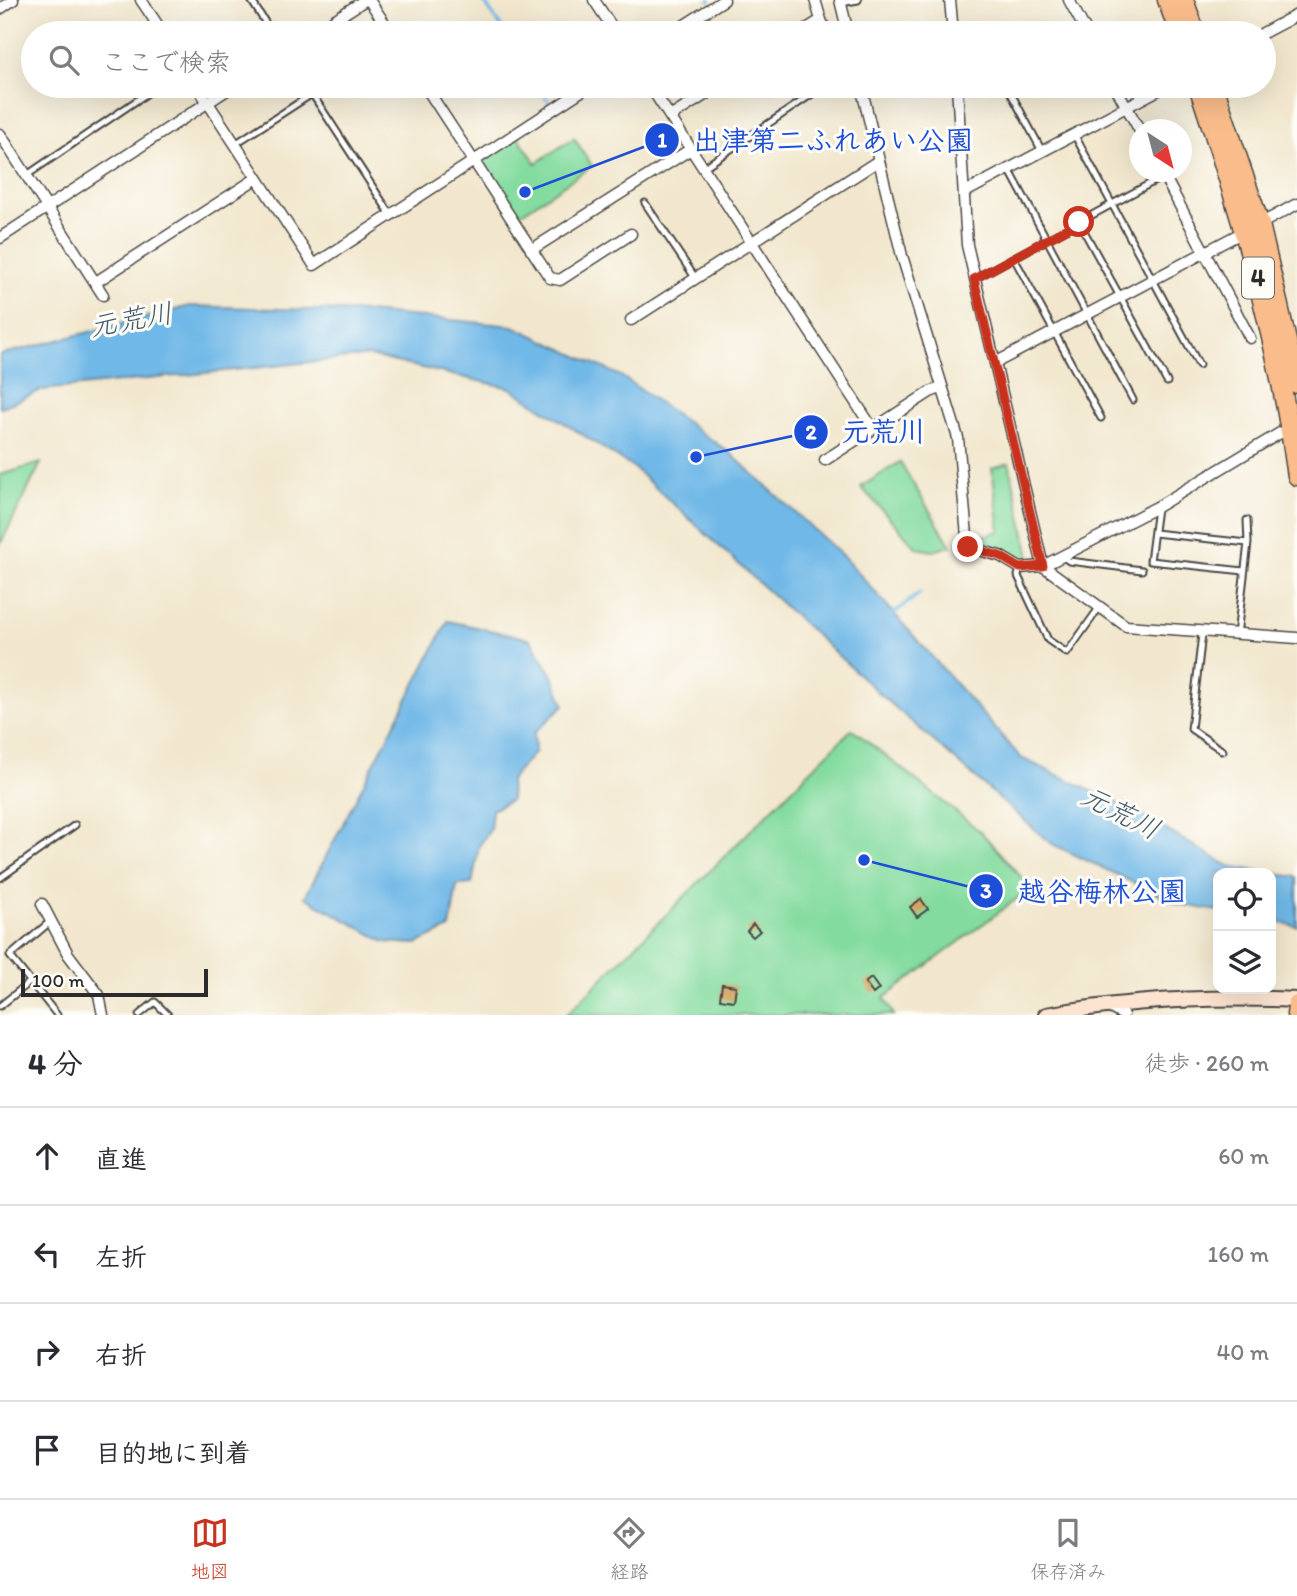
<!DOCTYPE html>
<html lang="ja">
<meta charset="utf-8">
<style>
body{margin:0;font-family:Itim,"Klee One",sans-serif;background:#f2f2f3;color:#2b2b33}
.controls{position:absolute;right:21px;bottom:21px;display:grid;overflow:hidden;border-radius:14px;box-shadow:0 7px 28px #0002}
.controls button{width:63px;height:63px;display:grid;place-items:center;padding:0;border:0;border-bottom:2px solid #e1e1e2;background:#fff;color:#2b2b33;font:35px sans-serif}
.compass{position:absolute;left:1129px;top:119px;width:63px;height:63px;border-radius:50%;background:#fff;box-shadow:0 7px 28px #0002;rotate:144deg}
.scale{position:absolute;left:21px;bottom:18px;width:187px;box-sizing:border-box;padding-left:7px;border:4px solid #2b2b2b;border-top:0;font-size:19px;line-height:24px;white-space:nowrap;color:#2b2b2b;-webkit-text-stroke:5px #fdfcf7;paint-order:stroke}
.stop{position:absolute;width:21px;height:21px;margin:-16px;border:5px solid #c8321e;border-radius:50%;background:#fff}
.stop.end{background:#c8321e;border-color:#fff;box-shadow:0 2px 7px #0008}
.list{margin:0;padding:0;list-style:none}
h2{display:flex;justify-content:space-between;align-items:center;height:91px;margin:0;padding:0 28px;font-size:30px}
h2 small{font-size:23px;font-weight:400;color:#7c7c81}
.list li{display:grid;grid-template-columns:46px 1fr auto;gap:21px;align-items:center;box-sizing:border-box;height:98px;padding:0 28px;border-top:2px solid #e1e1e2}
.list b{display:block;font-size:26px;white-space:nowrap}
.list em{font-size:23px;font-style:normal;color:#7c7c81}
.icon{flex:none;width:38px;height:38px;fill:none;stroke:currentColor;stroke-width:2;stroke-linecap:round;stroke-linejoin:round}
.map{position:relative;flex:none;width:1297px;height:1015px;overflow:hidden}
.search{position:absolute;background:#fff;box-shadow:0 7px 28px #0002;left:21px;right:21px;top:21px;height:77px;display:flex;align-items:center;gap:18px;box-sizing:border-box;padding:0 24px;border-radius:38px;color:#7c7c81;font-size:26px}
.sheet{height:483px;background:#fff}
nav{display:flex;justify-content:space-around;align-items:center;box-sizing:border-box;height:98px;border-top:2px solid #e1e1e2;background:#fff;font-size:19px;color:#7c7c81}
nav a{display:grid;justify-items:center;gap:4px}
nav .on{color:#c8321e}
.map>svg:first-child{display:block}
.green{fill:#83db9f;stroke:#578365;stroke-width:2}
.water{fill:#6fb8e7;stroke:#4d7289;stroke-width:2}
.lines{fill:none;stroke-linecap:round;stroke-linejoin:round}
.stream{stroke:#6fb8e7;stroke-width:3.5}
.building{fill:#d19e5a}
.service-casing{stroke:#494743;stroke-width:9}
.minor-casing{stroke:#494743;stroke-width:13}
.secondary-casing{stroke:#494743;stroke-width:18}
.trunk-casing{stroke:#494743;stroke-width:21}
.service{stroke:#fff;stroke-width:5}
.minor{stroke:#fff;stroke-width:10}
.secondary{stroke:#fde4d1;stroke-width:14}
.trunk{stroke:#fabc8b;stroke-width:18}
.route{stroke:#c8321e;stroke-width:9}
.labels{text-anchor:middle;stroke-width:6;stroke-linejoin:round;paint-order:stroke}
.shield{fill:#fdfcf7;stroke:#6a6a68;stroke-width:2}
.shield-label{font-size:24px;font-weight:bold;fill:#2b2b2b}
.water-label{font-size:28px;font-style:italic;fill:#435c6d;stroke:#fdfcf7}
.leader{fill:none;stroke:#1d4ed8;stroke-width:2.5}
.callout-dot{fill:#1d4ed8;stroke:#fdfcf7;stroke-width:2.5}
.mark-label{font-size:21px;text-anchor:middle;font-weight:bold;fill:#fff}
.callout-label{font-size:28px;text-anchor:middle;font-weight:bold;fill:#1d4ed8;stroke:#fdfcf7;stroke-width:6;stroke-linejoin:round;paint-order:stroke}
</style>
<div class="map">
<svg width="1297" height="1015" viewBox="0 0 1297 1015">
<rect width="100%" height="100%" fill="#fdfcf7"/>
<filter id="ink" filterUnits="userSpaceOnUse"><feTurbulence type="fractalNoise" baseFrequency=".0143" numOctaves="2"/><feDisplacementMap in="SourceGraphic" scale="14" xChannelSelector="R" yChannelSelector="G"/><feConvolveMatrix kernelMatrix="1 2 1 2 8 2 1 2 1" color-interpolation-filters="sRGB"/></filter>
<filter id="wash" filterUnits="userSpaceOnUse"><feTurbulence type="fractalNoise" baseFrequency=".00686" numOctaves="4" result="noise"/><feDisplacementMap in="SourceGraphic" scale="28" xChannelSelector="R" yChannelSelector="G"/><feGaussianBlur stdDeviation="1.57" result="paint"/><feColorMatrix in="noise" values="0 0 0 0 0 0 0 0 0 0 0 0 0 0 0 0 0 1.4 0 .05"/><feComposite in="paint" operator="in"/></filter>
<g filter="url(#wash)">
<rect width="100%" height="100%" fill="#f2e7ce"/>
<path class="green" d="M517 135 536 163 574 138 592 166 514 218 477 162Z
M900 462 951 546 933 551 917 548 861 487Z
M41 463 0 545V475Z
M1009 463 1031 561 1023 562 977 538 1000 531 992 468Z
M852 729 981 832 1031 888 884 998 894 1015H566Z"/>
<path class="water" d="M190 306 368 312 513 326 621 376 730 453 846 559 1021 758 1126 807 1229 866 1269 873H1218V911L1178 904 1050 843 880 694 634 468 510 388 369 356 42 390 0 408V355Z
M448 621 530 639 553 676 564 705 534 733 535 752 510 780 511 800 492 810 490 830 479 846 472 884 457 885 450 928 416 944 385 942 305 897Z
M1271 873 1297 877V926L1271 921Z"/>
<g class="lines">
<path class="stream" d="M483 0 505 33
M710 0V1
M539 86 550 104
M891 615 920 593"/>
</g>
<g id="blocks">
<path class="building" d="M921 899 928 909 917 917 910 907Z
M753 924 760 931 753 937 747 931Z
M871 978 879 989 873 994 865 983Z
M722 984 736 986 734 1001 720 999Z"/>
</g>
</g>
<g filter="url(#ink)">
<use href="#blocks" fill-opacity="0" stroke="#494743" stroke-width="2"/>
<g class="lines">
<g class="service-casing">
<path id="service" d="M251 0 272 33
M841 3 858 0
M307 86 391 215
M1007 86 1042 151
M1074 134 1199 365
M235 144 312 94
M703 168 824 86
M1009 169 1133 400
M27 175 158 86
M645 203 696 279
M1079 222 1167 382
M1014 258 1101 418
M974 279 1164 176
M1157 508 1150 561 1244 571
M1154 533 1248 543
M1063 557 1069 561 1142 570
M1020 568 1018 576 1048 640 1067 653 1099 608
M1202 634 1191 729 1223 751
M1237 635 1248 543 1247 520
M0 878 75 825
M51 921 10 956 57 1015
M0 1006 30 982
M139 1015 155 1002 168 1015"/>
</g>
<g class="minor-casing">
<path id="minor" d="M141 0 163 33
M369 0 391 33
M594 0 616 33
M815 0 821 20
M840 0 848 33
M950 0 953 33
M1069 0 1087 33
M0 9 13 0
M314 33 365 0
M672 33 724 0
M800 33 821 20 827 33
M1263 33 1297 15
M197 86 314 265 589 86
M425 86 550 278 560 280 631 234
M650 86 873 429 930 392 941 388
M861 86 902 256 958 438 968 547 1000 556 1020 568 1043 566 1157 507 1290 427
M957 86 967 245 1043 566 1126 626 1297 638
M1115 86 1140 131
M670 117 719 86
M0 134 103 295
M1162 172 1250 338
M965 192 1166 86
M1260 224 1297 204
M0 238 233 86
M531 250 691 149
M96 282 257 178
M631 320 878 161
M995 363 1245 231
M825 460 873 429
M42 904 68 954 99 995 103 1015
M1107 1006 1123 1015"/>
</g>
<g class="secondary-casing">
<path id="secondary" d="M1046 1015C1129 1000 1213 996 1297 1000"/>
</g>
<g class="trunk-casing">
<path id="trunk" d="M1167 0 1179 33
M1184 0 1196 33
M1198 86C1241 214 1278 341 1297 476
M1214 86 1260 224 1297 384
M1296 1015 1297 1005"/>
</g>
<use href="#service" class="service"/>
<use href="#minor" class="minor"/>
<use href="#secondary" class="secondary"/>
<use href="#trunk" class="trunk"/>
</g>
</g>
<g class="lines" filter="url(#ink)">
<path class="route" d="M968 547 1000 556 1020 568 1043 566 974 279 1079 222"/>
</g>
<g class="labels">
<rect class="shield" x="1242" y="257.5" width="32" height="41" rx="5"/>
<g class="shield-label">
<text x="1258" y="286">4</text>
</g>
<g class="water-label">
<text transform="translate(131 319) rotate(-10)" y="10">元荒川</text>
<text transform="translate(1121 812) rotate(27)" y="10">元荒川</text>
</g>
</g>
<path class="leader" d="M525 192L662 140M696 457L811 432M864 860L986 891"/>
<g class="callout-dot">
<circle cx="525" cy="192" r="7"/>
<circle cx="696" cy="457" r="7"/>
<circle cx="864" cy="860" r="7"/>
<circle cx="662" cy="140" r="18"/>
<circle cx="811" cy="432" r="18"/>
<circle cx="986" cy="891" r="18"/>
</g>
<g class="mark-label">
<text x="662" y="147">1</text>
<text x="811" y="439">2</text>
<text x="986" y="898">3</text>
</g>
<g class="callout-label">
<text x="833" y="150">出津第二ふれあい公園</text>
<text x="884" y="441">元荒川</text>
<text x="1102" y="901">越谷梅林公園</text>
</g>
</svg>
<div class="controls">
<button><svg class="icon" aria-label="locate" viewBox="0 0 24 24"><circle cx="12" cy="12" r="6"/><path d="M12 2v4M12 18v4M2 12h4M18 12h4"/></svg></button>
<button><svg class="icon" aria-label="layers" viewBox="0 0 24 24"><path d="M12 4l9 5-9 5-9-5zM3 14l9 5 9-5"/></svg></button>
</div>
<svg class="compass" viewBox="-18 -18 36 36"><path d="M0-13l5 13h-10z" fill="#e53935"/><path d="M0 13l5-13h-10z" fill="#7c7c81"/></svg>
<div class="scale">100 m</div>
<div class="stop" style="left:1079px;top:222px"></div>
<div class="stop end" style="left:968px;top:547px"></div>
<div class="search"><svg class="icon" aria-label="search" viewBox="0 0 24 24"><circle cx="10" cy="10" r="6"/><path d="M15 15l6 6"/></svg>ここで検索</div>
</div>
<section class="sheet">
<h2>4 分<small>徒歩 · 260 m</small></h2>
<ul class="list">
<li><svg class="icon" aria-label="ahead" viewBox="0 0 24 24"><path d="M12 20V5M6 11l6-6 6 6"/></svg><div><b>直進</b></div><em>60 m</em></li>
<li><svg class="icon" aria-label="left" viewBox="0 0 24 24"><path d="M17 20v-9H6M10 6l-5 5 5 5"/></svg><div><b>左折</b></div><em>160 m</em></li>
<li><svg class="icon" aria-label="right" viewBox="0 0 24 24"><path d="M7 20v-9h11M14 6l5 5-5 5"/></svg><div><b>右折</b></div><em>40 m</em></li>
<li><svg class="icon" aria-label="arrive" viewBox="0 0 24 24"><path d="M6 21V4h12l-3 4 3 4H6"/></svg><div><b>目的地に到着</b></div></li>
</ul>
</section>
<nav>
<a class="on"><svg class="icon" aria-label="map" viewBox="0 0 24 24"><path d="M3 6l6-2 6 2 6-2v14l-6 2-6-2-6 2zM9 4v14M15 6v14"/></svg>地図</a>
<a><svg class="icon" aria-label="directions" viewBox="0 0 24 24"><path d="M12 3l9 9-9 9-9-9zM9 14v-3h6M13 9l2 2-2 2"/></svg>経路</a>
<a><svg class="icon" aria-label="saved" viewBox="0 0 24 24"><path d="M7 4h10v16l-5-4-5 4z"/></svg>保存済み</a>
</nav>
